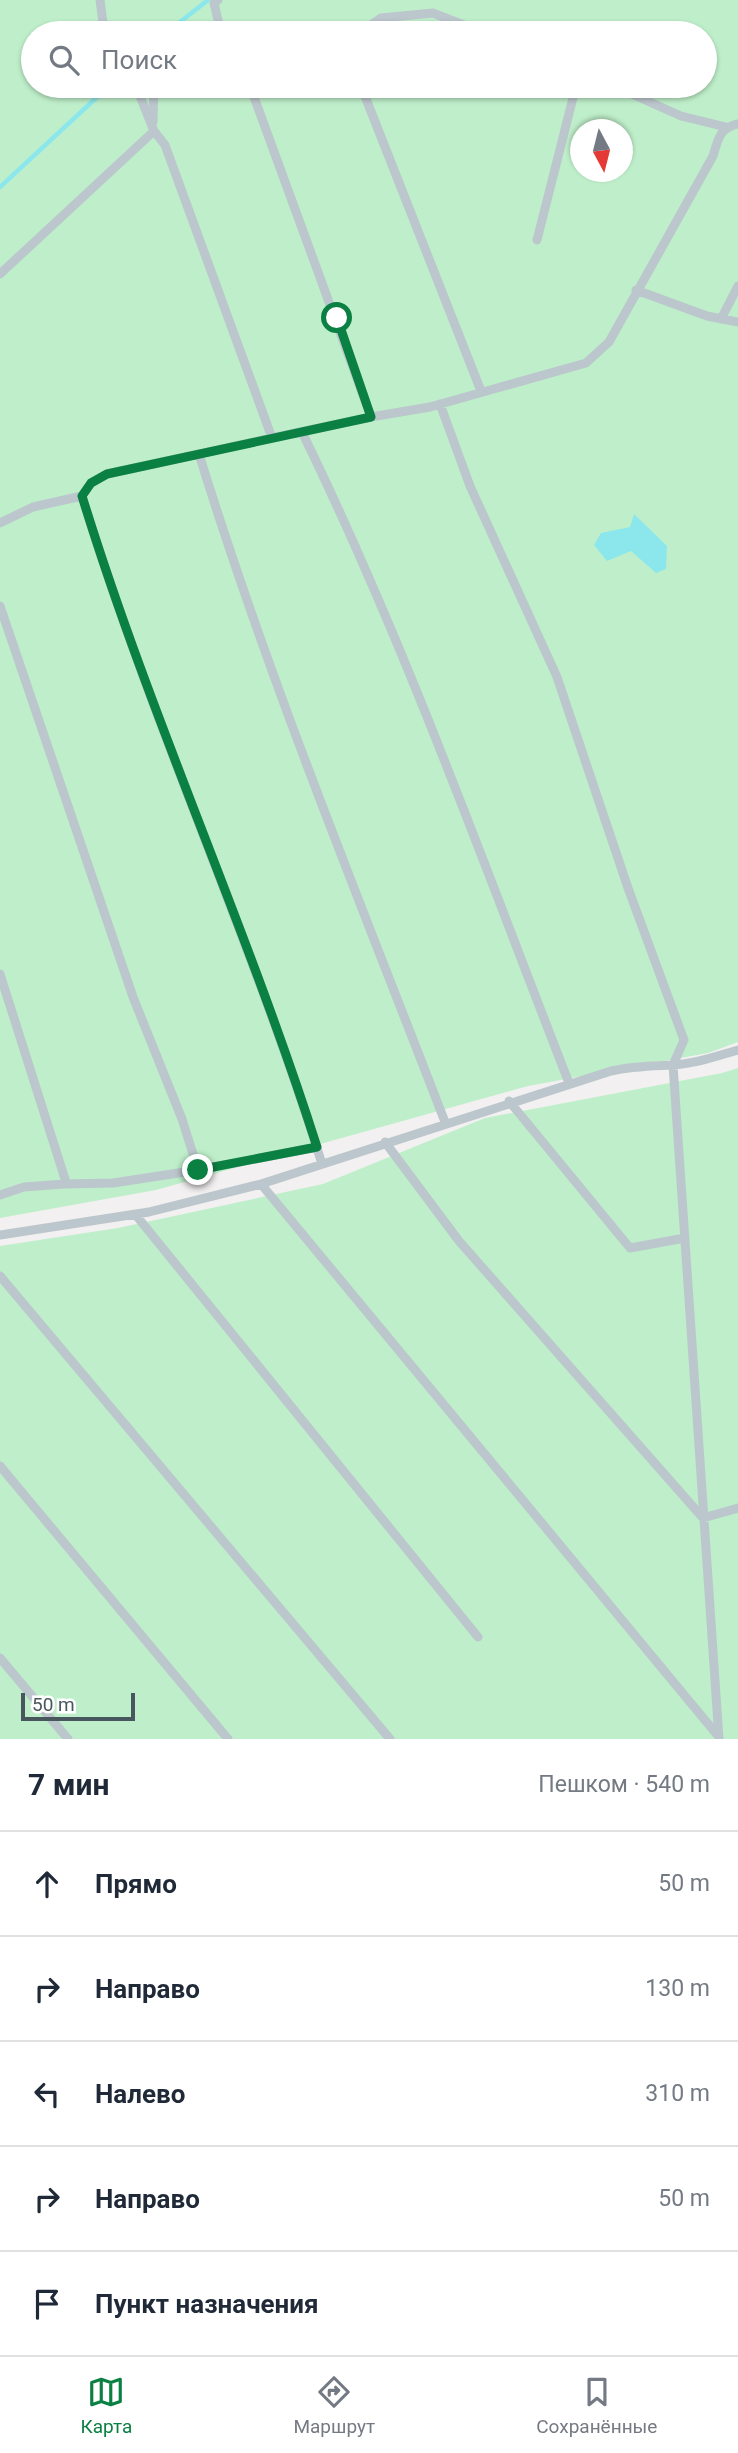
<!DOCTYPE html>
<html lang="ru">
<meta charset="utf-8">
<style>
body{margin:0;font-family:Roboto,sans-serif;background:#f2f2f3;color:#1f2937}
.compass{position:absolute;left:570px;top:119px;width:63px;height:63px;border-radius:50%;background:#fff;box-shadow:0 2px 5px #0004;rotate:173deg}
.scale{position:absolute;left:21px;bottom:18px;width:114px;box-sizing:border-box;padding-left:7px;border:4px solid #48575e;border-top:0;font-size:19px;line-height:24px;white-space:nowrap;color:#48575e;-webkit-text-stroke:5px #fff;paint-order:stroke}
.stop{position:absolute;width:21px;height:21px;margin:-16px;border:5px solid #0b8043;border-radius:50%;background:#fff}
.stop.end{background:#0b8043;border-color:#fff;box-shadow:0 2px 7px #0008}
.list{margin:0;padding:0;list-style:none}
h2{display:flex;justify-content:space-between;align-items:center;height:91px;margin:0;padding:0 28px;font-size:30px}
h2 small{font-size:23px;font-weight:400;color:#747a83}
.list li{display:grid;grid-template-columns:46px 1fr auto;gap:21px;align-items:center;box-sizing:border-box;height:105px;padding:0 28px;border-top:2px solid #e0e1e3}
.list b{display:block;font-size:26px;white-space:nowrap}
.list em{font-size:23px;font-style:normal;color:#747a83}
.icon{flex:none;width:38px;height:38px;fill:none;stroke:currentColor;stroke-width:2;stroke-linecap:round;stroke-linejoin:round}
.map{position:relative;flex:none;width:738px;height:1739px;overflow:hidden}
.search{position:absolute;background:#fff;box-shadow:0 2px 5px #0004;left:21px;right:21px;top:21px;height:77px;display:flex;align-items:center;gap:18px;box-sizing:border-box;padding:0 24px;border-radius:38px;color:#747a83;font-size:26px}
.sheet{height:616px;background:#fff}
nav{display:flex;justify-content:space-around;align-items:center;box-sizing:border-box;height:98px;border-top:2px solid #e0e1e3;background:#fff;font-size:19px;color:#747a83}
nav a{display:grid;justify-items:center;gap:4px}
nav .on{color:#0b8043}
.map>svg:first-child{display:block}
.green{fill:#bfefca;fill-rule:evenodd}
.water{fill:#8ce7ec}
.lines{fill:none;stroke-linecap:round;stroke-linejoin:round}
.stream{stroke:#8ce7ec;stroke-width:4.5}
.service{stroke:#bcc7cd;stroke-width:9}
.route{stroke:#0b8043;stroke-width:9}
</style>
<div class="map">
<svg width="738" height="1739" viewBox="0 0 738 1739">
<rect width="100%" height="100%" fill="#f2f0f0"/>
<path class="green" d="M0 0H738V1042L708 1053 528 1086 156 1190 0 1218ZM33 33H705V86H33ZM580 130H622V172H580Z
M738 1068V1739H0V1246L118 1228 323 1184 485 1118 722 1073Z"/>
<path class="water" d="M634 514 667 546 666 569 656 573 631 551 607 561 594 545 601 533 630 527Z"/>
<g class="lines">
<path class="stream" d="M166 33 208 0
M0 187 109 86"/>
<path class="service" d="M100 0 103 23 108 33
M218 0 214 3 221 33
M360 33 381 18 433 13 484 33
M136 86 154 131
M250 86 371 417 272 438
M361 86 481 391
M614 86 681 116 726 127
M153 122 154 86
M537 240 576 86
M0 274 154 131 165 145 272 438 107 474 91 483 82 496C151 722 251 938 322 1164
M636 290 707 316 738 322
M721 319 738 286
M440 404 470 486 557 677 628 888 684 1040 673 1065 719 1739
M371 417 430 407 586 363 609 342 713 156C718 140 719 128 738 124
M302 432C405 643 484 865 569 1083
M199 454C269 681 360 901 445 1122
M0 523 33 507 82 496
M0 606 133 997 182 1119 198 1170 113 1183 64 1184
M0 974 65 1179 64 1184 24 1187 0 1195
M509 1101 630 1248 685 1238
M385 1142 459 1241 703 1518 738 1508
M198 1170 317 1147
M261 1184 719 1737
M135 1214 478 1637
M0 1235 149 1212 261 1184 611 1071C632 1066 650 1066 672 1065 695 1064 717 1056 738 1050
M0 1276 390 1739
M0 1466 228 1739
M0 1658 68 1739"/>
</g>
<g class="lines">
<path class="route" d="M198 1170 317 1147C247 927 150 717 82 496L91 483 107 474 371 417 337 318"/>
</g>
</svg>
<svg class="compass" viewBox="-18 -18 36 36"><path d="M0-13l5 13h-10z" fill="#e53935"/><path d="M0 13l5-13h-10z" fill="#747a83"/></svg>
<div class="scale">50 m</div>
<div class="stop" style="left:337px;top:318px"></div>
<div class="stop end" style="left:198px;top:1170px"></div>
<div class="search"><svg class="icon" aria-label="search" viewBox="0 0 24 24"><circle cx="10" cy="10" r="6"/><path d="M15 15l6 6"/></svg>Поиск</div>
</div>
<section class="sheet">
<h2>7 мин<small>Пешком · 540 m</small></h2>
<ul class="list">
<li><svg class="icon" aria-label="ahead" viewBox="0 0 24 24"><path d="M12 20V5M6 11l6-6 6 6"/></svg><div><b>Прямо</b></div><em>50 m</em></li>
<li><svg class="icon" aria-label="right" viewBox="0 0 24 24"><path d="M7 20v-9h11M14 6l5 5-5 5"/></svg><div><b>Направо</b></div><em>130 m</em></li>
<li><svg class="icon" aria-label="left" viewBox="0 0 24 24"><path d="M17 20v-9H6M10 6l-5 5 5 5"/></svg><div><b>Налево</b></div><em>310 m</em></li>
<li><svg class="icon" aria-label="right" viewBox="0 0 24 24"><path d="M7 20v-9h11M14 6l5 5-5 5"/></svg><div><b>Направо</b></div><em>50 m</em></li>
<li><svg class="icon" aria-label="arrive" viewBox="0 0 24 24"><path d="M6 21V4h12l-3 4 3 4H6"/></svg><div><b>Пункт назначения</b></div></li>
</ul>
</section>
<nav>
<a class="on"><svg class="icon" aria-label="map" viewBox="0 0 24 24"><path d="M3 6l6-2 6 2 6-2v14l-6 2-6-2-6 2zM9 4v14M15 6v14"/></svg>Карта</a>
<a><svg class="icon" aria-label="directions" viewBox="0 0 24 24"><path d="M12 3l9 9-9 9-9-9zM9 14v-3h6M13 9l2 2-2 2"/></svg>Маршрут</a>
<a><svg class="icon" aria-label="saved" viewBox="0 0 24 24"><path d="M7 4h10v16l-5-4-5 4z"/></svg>Сохранённые</a>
</nav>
